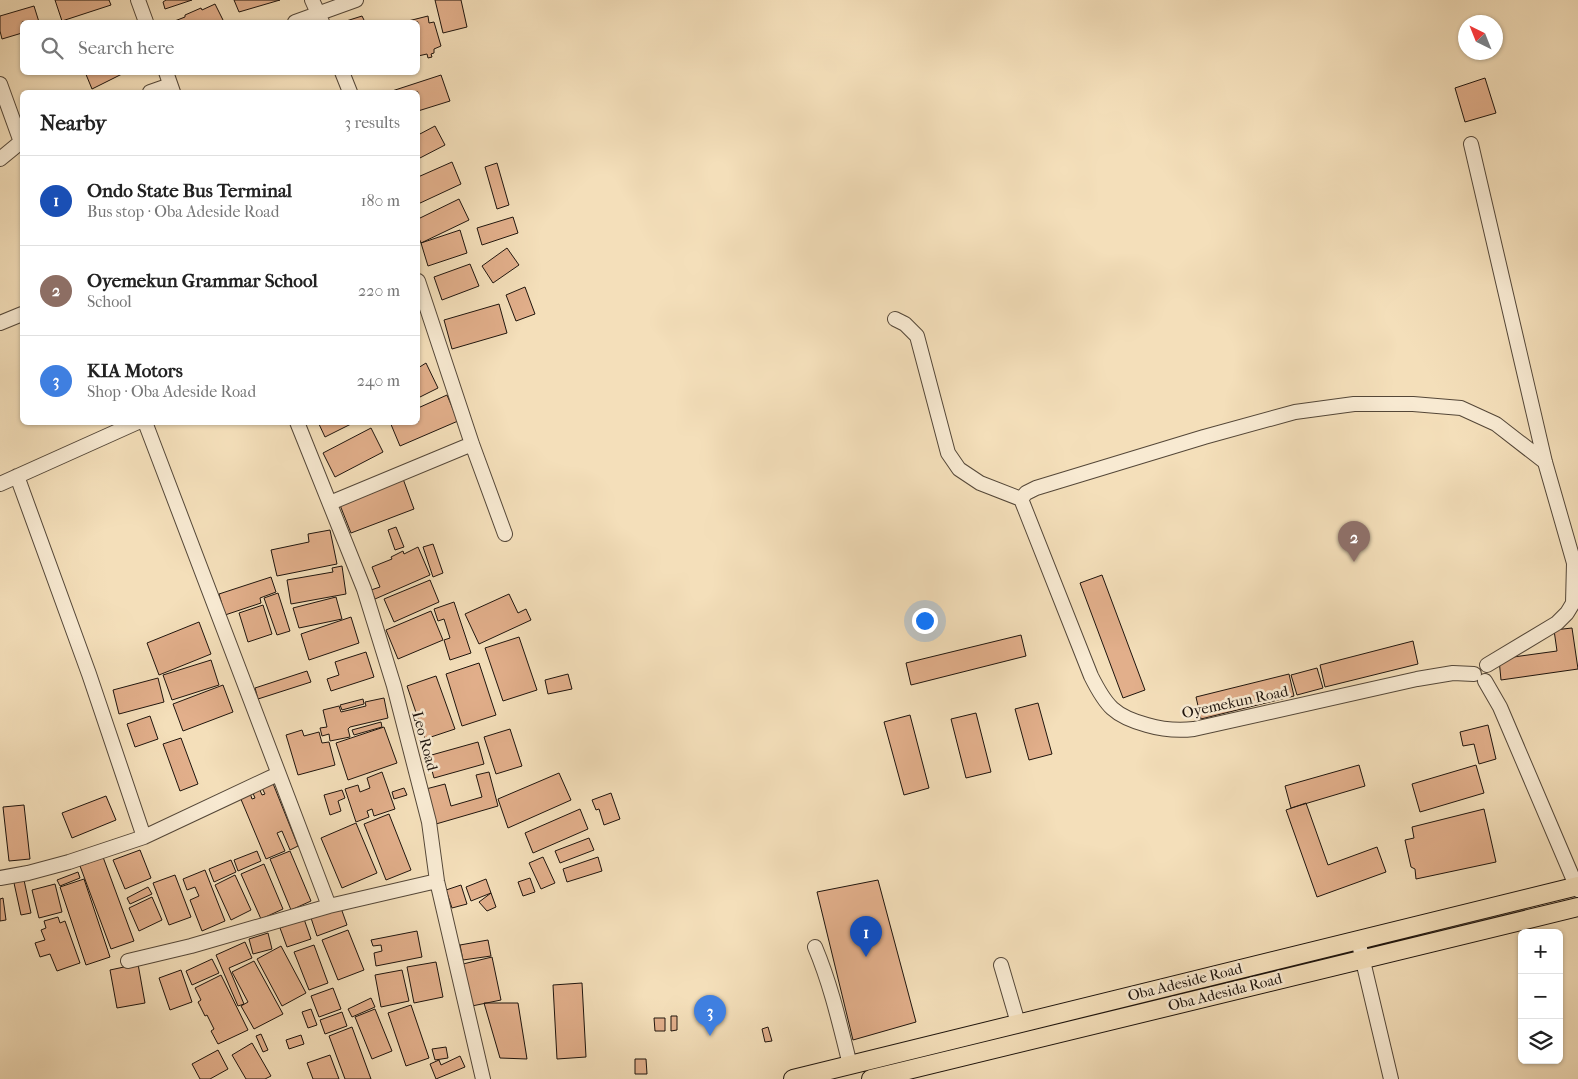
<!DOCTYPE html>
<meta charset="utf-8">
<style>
body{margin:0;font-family:"IM FELL French Canon",serif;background:#f6f6f6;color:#222}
.controls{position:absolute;right:15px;bottom:15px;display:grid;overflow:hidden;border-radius:8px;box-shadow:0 1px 4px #0004}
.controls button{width:45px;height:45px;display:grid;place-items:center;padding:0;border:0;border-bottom:1px solid #e0e0e0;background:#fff;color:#222;font:25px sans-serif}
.compass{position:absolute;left:1458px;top:15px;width:45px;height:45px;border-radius:50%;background:#fff;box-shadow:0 1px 4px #0004;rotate:317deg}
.you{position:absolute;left:924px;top:620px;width:18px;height:18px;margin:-12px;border:4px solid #fff;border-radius:50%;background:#1a73e8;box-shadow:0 0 0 8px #1a73e833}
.badge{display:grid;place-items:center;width:32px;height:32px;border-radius:50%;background:#8f2418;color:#fff;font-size:16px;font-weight:700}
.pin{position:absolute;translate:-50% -41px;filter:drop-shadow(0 1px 2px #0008)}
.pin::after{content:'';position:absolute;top:26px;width:18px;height:15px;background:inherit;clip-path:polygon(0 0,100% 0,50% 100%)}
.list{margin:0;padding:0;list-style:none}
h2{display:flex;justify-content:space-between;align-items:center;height:65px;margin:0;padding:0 20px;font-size:21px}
h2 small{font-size:16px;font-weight:400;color:#767676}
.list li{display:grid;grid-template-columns:32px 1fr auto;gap:15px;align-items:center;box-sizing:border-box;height:90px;padding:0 20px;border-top:1px solid #e0e0e0}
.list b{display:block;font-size:19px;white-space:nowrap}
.list p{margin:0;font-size:16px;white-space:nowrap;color:#767676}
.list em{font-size:16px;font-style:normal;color:#767676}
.icon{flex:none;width:28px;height:28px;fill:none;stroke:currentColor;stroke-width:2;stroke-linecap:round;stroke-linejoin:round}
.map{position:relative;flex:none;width:1578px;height:1079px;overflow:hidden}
.search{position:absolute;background:#fff;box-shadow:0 1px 4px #0004;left:20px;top:20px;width:400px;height:55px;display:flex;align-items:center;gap:12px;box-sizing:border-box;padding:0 18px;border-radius:8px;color:#767676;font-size:19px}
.panel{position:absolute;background:#fff;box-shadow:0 1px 4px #0004;left:20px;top:90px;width:400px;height:335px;border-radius:8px}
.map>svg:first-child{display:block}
.building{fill:#e2af8b;stroke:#1e140d}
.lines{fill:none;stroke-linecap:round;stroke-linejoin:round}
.minor-casing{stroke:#544738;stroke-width:16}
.major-casing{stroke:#1e140d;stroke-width:20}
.minor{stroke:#f8ead2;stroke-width:14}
.major{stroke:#f4dfba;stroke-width:18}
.labels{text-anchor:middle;stroke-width:5;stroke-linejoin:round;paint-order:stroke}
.street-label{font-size:15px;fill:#1e140d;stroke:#f8ead2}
</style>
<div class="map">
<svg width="1578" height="1079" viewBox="0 0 1578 1079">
<rect width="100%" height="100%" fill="#f4dfba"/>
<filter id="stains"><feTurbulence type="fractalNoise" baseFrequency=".004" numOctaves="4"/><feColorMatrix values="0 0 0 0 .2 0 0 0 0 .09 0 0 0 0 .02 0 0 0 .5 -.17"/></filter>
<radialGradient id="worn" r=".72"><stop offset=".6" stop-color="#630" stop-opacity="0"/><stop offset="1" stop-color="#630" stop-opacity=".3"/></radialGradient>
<path class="building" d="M55 0H109L111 5 62 21Z
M166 0H192L165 9 163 2Z
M234 0H280L239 12Z
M435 0H461L467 27 443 33Z
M215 4 224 22H172L185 17V15L201 8 202 10Z
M34 6 39 22H22V33L2 39 0 31V16Z
M362 16 365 22H343Z
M428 16 429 23 434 22 441 46 434 49V53L431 54 432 57 428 58 427 54 418 56V22H408V21Z
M85 72H126L92 89Z
M441 75 450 101 418 111V92L392 91Z
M1485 78 1496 113 1465 122 1455 88Z
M435 126 445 145 418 159V135Z
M452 162 461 184 418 204V177Z
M497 163 509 205 497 209 485 167Z
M459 199 469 220 421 243 418 236V219Z
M513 217 518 233 482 245 477 228Z
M460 230 467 253 428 266 421 243Z
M507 248 519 265 493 283 482 266Z
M470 264 479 286 442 300 434 277Z
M525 287 535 314 516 321 506 295Z
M499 304 507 333 452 349 444 320Z
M426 363 438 388 418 398V368Z
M447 395 458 421 400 446 390 422H418V408Z
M318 422H355L325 437Z
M371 428 383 452 335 477 323 453Z
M402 476 414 509 351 533 338 500Z
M396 527 404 547 395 550 388 530Z
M330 530 337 564 277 576 271 550 309 542 308 534Z
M433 544 443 573 433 577 423 547Z
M418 547 430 575 375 599 371 590 380 587 372 567 392 559 391 557 403 551 404 554Z
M342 566 346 594 291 604 287 580 333 572 332 568Z
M1102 575 1145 690 1123 698 1080 583Z
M271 577 276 592 260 598 261 603 225 615 219 594Z
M430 580 439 602 394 622 384 599Z
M278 593 290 631 277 635 264 598Z
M509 594 518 613 526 609 531 620 479 644 465 614Z
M336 597 342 619 299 628 293 608Z
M454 602 471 653 450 660 444 640 450 638 444 619 438 621 434 609Z
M263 605 272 634 248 642 239 613Z
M431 611 443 640 398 659 386 630Z
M351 617 359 643 309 660 301 634Z
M199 622 211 654 159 675 147 643Z
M1572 628 1578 669 1501 680 1499 659 1557 651 1554 630Z
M1021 635 1026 656 911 685 906 663Z
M519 637 537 690 503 701 485 648Z
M1413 641 1418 664 1325 687 1320 665Z
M366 652 374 677 331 691 327 679 339 675 335 662Z
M211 660 219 685 172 700 163 675Z
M479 663 496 715 462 726 446 674Z
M1317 668 1323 688 1297 695 1291 675Z
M307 671 311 682 258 699 255 688Z
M568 674 572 689 548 694 545 680Z
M1289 674 1294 696 1201 719 1196 697Z
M436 676 455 729 425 739 407 686Z
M158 678 164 702 119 714 113 690Z
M223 685 233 712 183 731 173 704Z
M384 698 388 718 350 727 348 729 350 737 330 741 329 734 322 736 320 728 327 727 323 710 339 706 341 712 366 706 365 702Z
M363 699 364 704 342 710 340 705Z
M1038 703 1052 754 1029 760 1015 709Z
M976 713 991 772 966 778 951 719Z
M910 715 929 788 904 795 884 722Z
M150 716 158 739 135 747 127 724Z
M381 722 382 727 354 735 352 730Z
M1488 725 1496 759 1479 764 1474 744 1463 746 1460 732Z
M384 727 397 763 348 780 336 743Z
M510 729 522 766 496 774 484 737Z
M302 730 304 736 319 732 322 743 329 742 335 765 298 775 286 735Z
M181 738 198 784 180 791 163 744Z
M478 742 484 764 434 778 428 756Z
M1359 765 1365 786 1291 808 1285 786Z
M1476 765 1484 793 1420 812 1412 784Z
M382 772 395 809 374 816 372 809 367 811 369 817 356 822 345 789 358 785 360 792 370 788 367 778Z
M489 772 498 806 436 824 426 789 445 784 451 806 482 797 476 775Z
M559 773 571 800 508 828 498 799Z
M272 781 298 846 290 850 282 831 277 833 285 851 266 859 240 797 250 793 252 799 255 798 252 791 259 788 262 795 265 794 261 786Z
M404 788 407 795 394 799 392 792Z
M342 790 345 798 338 801 341 811 330 815 324 795Z
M611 793 620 819 604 825 599 809 596 810 592 800Z
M106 796 116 820 72 838 62 813Z
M1306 803 1328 865 1377 847 1386 872 1317 897 1286 810Z
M24 805 30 859 9 861 3 807Z
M580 809 588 829 533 853 525 833Z
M1484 809 1496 862 1416 879 1415 869 1411 867 1405 840 1414 838 1412 827Z
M389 814 411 870 386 880 364 824Z
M356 823 377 873 342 888 321 838Z
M589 838 594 850 560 863 555 851Z
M140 850 151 878 125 889 113 860Z
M257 851 261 861 238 871 234 860Z
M290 851 311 901 291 910 270 859Z
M103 857 134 941 111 949 80 866Z
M543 857 555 883 541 889 529 863Z
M598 857 602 871 567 882 563 869Z
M231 860 236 872 214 882 209 869Z
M264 864 283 909 261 919 241 874Z
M205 870 225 921 202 931 190 900 199 896 195 887 187 890 183 879Z
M78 872 80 878 60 886 57 880Z
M175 875 191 917 169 925 153 883Z
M235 875 251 910 231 920 215 885Z
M530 878 535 892 523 896 518 882Z
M84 879 110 957 86 965 60 887Z
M486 879 491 893 471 901 466 887Z
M24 880 31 913 21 915 14 883Z
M878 880 916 1022 853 1040 817 892Z
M55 884 62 912 39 918 32 890Z
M461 885 467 904 452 908 446 890Z
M148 887 152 894 130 904 127 898Z
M491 893 496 907 487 911 479 902Z
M152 897 162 920 139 931 129 908Z
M3 898 6 920 0 921V899Z
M341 908 347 925 317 936 311 918Z
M58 917 60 923 65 921 80 963 57 971 50 954 40 957 35 943 45 940 41 930 46 928 44 921Z
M304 919 311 939 287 947 280 928Z
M348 930 364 970 338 980 322 940Z
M417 931 422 957 376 966 374 953 382 951 381 945 373 946 371 940Z
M268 933 272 949 253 954 249 939Z
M488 940 491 956 463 960 460 945Z
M245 942 252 958 229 968 244 1004 238 1006 216 955Z
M314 945 328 983 309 990 294 952Z
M281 946 306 993 282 1006 257 959Z
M492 957 501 1000 472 1006 463 964Z
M212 959 219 973 192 985 186 971Z
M254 961 283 1014 254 1029 241 1006 248 1002 232 972Z
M436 962 443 997 414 1003 407 967Z
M138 964 145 1003 117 1008 110 970Z
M181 970 192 1002 170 1010 159 978Z
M402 970 409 1001 381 1007 375 975Z
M221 975 248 1030 218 1044 211 1031 214 1029 207 1015 205 1016 198 1002 201 1000 195 988Z
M582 983 586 1057 557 1059 553 985Z
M333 988 341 1009 319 1017 311 996Z
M371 998 375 1007 352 1017 348 1009Z
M484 1003H518L527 1059 500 1058Z
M411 1005 429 1058 406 1066 388 1013Z
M311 1009 317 1025 308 1028 302 1012Z
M375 1009 392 1051 372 1059 355 1017Z
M342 1012 347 1026 325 1034 320 1020Z
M671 1016H677V1030L671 1031Z
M654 1018H665V1031H655Z
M352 1027 371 1079H345L329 1036Z
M768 1027 772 1041 765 1042 762 1029Z
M261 1034 268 1050 263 1052 256 1036Z
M301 1035 304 1044 289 1049 286 1040Z
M252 1043 271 1076 265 1079H246L232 1055Z
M446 1047 448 1058 435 1060 432 1049Z
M218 1050 228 1069 210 1079H200L192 1064Z
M330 1055 339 1079H313L307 1063Z
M460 1056 465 1067 436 1079 430 1064 439 1060 441 1065Z
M635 1059H646L647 1074H635Z"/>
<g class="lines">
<g class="minor-casing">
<path id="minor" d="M138 0 146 22
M312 0 322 22
M295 22 356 0
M166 72 173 92
M342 72 350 92
M0 84 21 142
M150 92 170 85
M1471 144 1545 462 1574 563 1573 603 1567 613 1557 623 1487 665
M0 159 22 141
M418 281 472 444 505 534
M895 319 905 324 917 336 948 453 959 469 980 483 1021 499
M0 323 22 314
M145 422 329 906
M297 422 364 589 394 686 429 822 437 881 483 1079
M17 476 89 674 144 837
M0 484 138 422
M1021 499 1091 676C1106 706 1114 716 1147 725 1164 730 1177 731 1194 729L1417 679 1453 673 1474 674
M1021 499 1026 493 1036 488 1204 437 1295 412 1354 404H1413L1461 408 1496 424 1545 462
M330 503 472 444
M1485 681 1500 707 1578 890
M0 878 28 873 69 862 144 837 278 774
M1358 940 1391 1079
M815 947C831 985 840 1025 850 1065
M128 961 191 946 329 906 437 881
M1001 965 1018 1023"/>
</g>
<g class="major-casing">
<path id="major" d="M793 1079 1578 886
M871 1079 1578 907"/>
</g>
<use href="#minor" class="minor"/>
<use href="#major" class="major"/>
</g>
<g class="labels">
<g class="street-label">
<text transform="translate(1235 702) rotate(-12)" y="5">Oyemekun Road</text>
<text transform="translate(425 741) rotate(75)" y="5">Leo Road</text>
<text transform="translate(1185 982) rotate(-14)" y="5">Oba Adeside Road</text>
<text transform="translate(1225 992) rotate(-14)" y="5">Oba Adesida Road</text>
</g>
</g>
<rect width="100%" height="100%" filter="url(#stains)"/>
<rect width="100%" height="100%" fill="url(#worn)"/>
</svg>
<div class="controls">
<button>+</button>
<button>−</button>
<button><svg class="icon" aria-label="layers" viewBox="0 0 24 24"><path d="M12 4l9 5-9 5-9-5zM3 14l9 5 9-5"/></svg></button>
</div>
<svg class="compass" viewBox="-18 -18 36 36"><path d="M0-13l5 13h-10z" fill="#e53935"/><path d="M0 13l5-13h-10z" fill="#767676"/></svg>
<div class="you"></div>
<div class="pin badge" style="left:866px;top:957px;background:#1a4fb4">1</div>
<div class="pin badge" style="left:1354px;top:562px;background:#8d6e63">2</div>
<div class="pin badge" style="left:710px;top:1036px;background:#3f7fe0">3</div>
<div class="search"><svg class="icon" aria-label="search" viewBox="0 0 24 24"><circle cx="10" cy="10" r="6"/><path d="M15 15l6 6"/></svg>Search here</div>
<section class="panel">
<h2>Nearby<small>3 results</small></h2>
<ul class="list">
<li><span class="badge" style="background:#1a4fb4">1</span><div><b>Ondo State Bus Terminal</b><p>Bus stop · Oba Adeside Road</p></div><em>180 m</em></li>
<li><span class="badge" style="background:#8d6e63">2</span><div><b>Oyemekun Grammar School</b><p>School</p></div><em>220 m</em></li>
<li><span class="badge" style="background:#3f7fe0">3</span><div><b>KIA Motors</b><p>Shop · Oba Adeside Road</p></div><em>240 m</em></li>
</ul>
</section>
</div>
